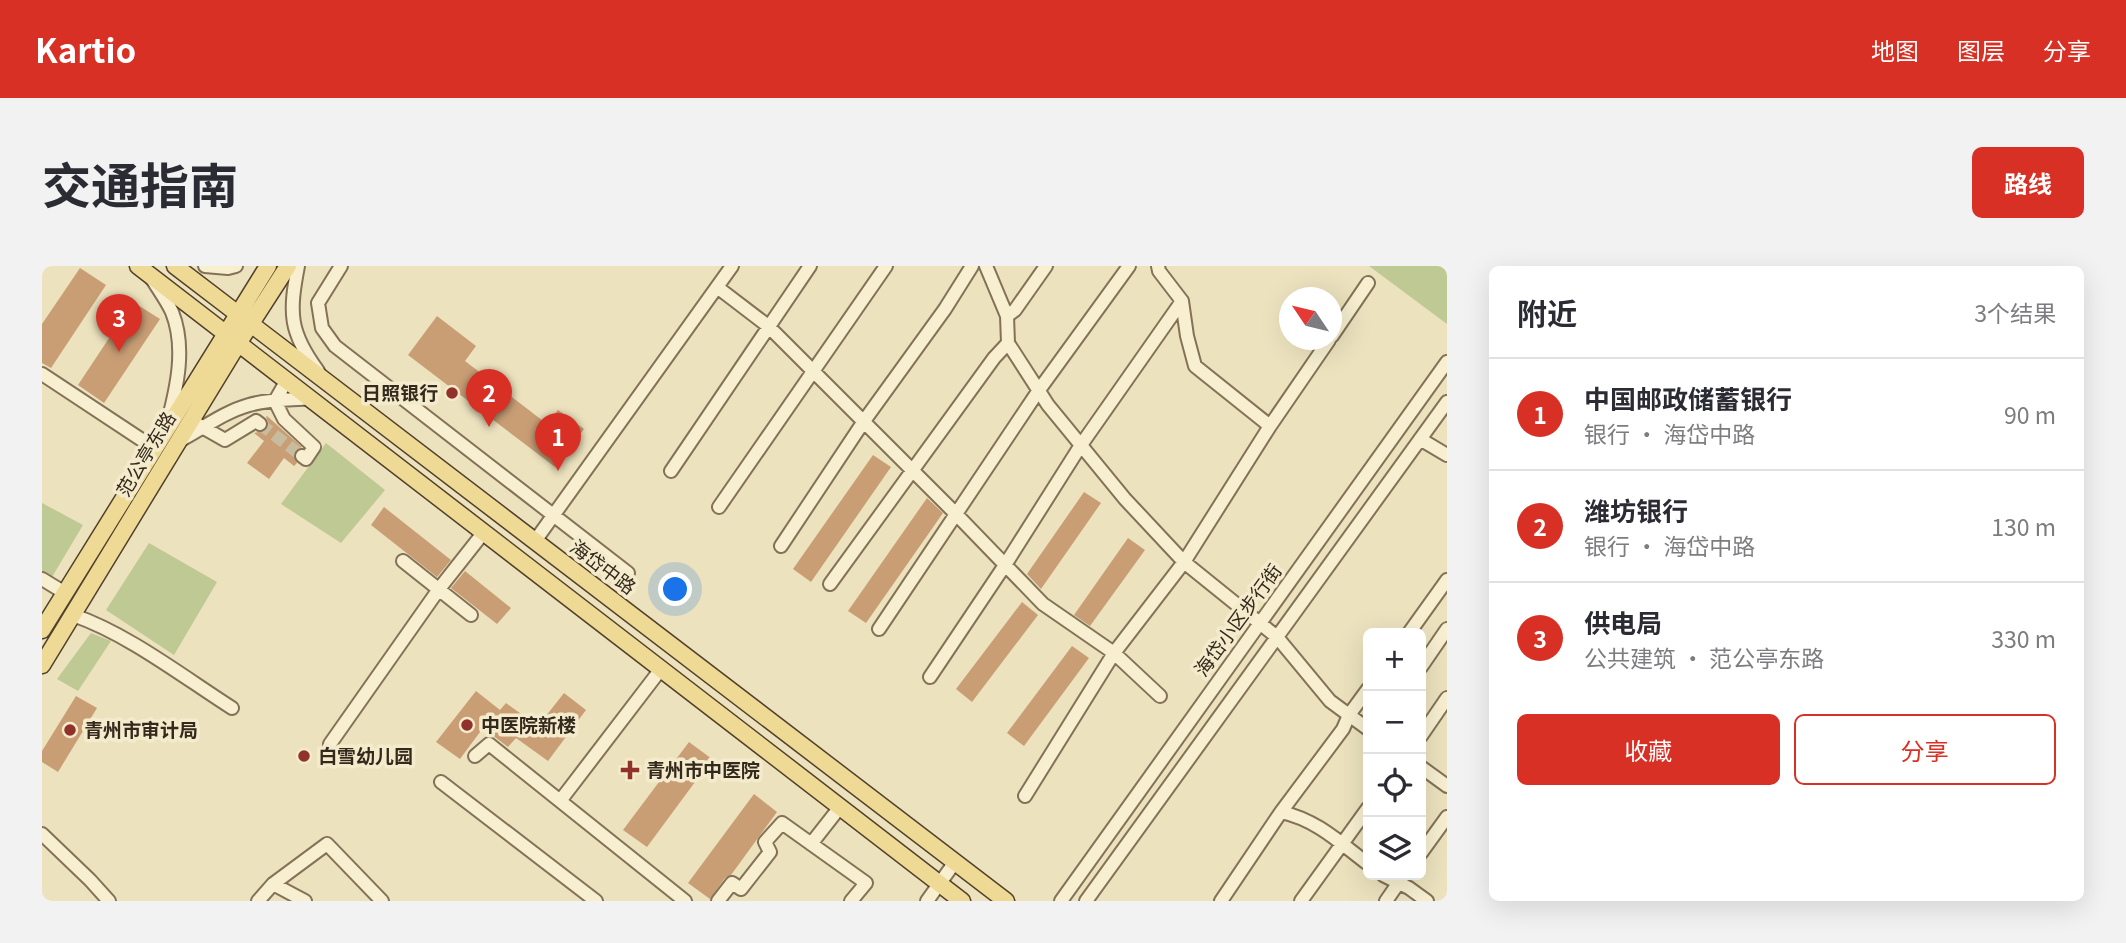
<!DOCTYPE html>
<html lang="zh">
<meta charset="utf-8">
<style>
body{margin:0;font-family:Georgia,"Noto Sans SC",serif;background:#f2f2f3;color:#2b2b33}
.controls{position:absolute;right:21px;bottom:21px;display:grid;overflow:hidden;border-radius:10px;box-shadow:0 7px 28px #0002}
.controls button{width:63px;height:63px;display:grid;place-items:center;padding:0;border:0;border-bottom:2px solid #e1e1e2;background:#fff;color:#2b2b33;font:35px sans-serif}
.compass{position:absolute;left:1237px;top:21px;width:63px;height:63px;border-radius:50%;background:#fff;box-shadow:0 7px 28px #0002;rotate:305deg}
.you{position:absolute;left:634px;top:324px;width:24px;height:24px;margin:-18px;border:5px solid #fff;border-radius:50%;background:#1a73e8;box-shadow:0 0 0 10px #1a73e833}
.badge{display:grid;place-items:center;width:46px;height:46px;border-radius:50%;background:#d93025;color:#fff;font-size:23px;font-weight:700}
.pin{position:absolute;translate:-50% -58px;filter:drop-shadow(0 2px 4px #0008)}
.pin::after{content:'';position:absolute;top:37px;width:24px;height:21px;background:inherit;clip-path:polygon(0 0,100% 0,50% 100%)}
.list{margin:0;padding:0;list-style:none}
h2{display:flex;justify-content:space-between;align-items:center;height:91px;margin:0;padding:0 28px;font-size:30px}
h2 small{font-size:23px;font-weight:400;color:#7c7c81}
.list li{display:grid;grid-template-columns:46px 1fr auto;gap:21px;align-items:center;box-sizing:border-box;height:112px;padding:0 28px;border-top:2px solid #e1e1e2}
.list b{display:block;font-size:26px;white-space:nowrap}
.list p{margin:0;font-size:23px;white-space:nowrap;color:#7c7c81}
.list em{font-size:23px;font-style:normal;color:#7c7c81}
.actions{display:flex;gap:14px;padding:21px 28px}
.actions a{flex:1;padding:16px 0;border:2px solid #d93025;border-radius:10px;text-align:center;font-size:24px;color:#d93025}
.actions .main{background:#d93025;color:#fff}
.icon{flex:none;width:38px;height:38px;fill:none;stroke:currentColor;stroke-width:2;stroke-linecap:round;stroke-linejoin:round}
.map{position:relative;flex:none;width:1405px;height:635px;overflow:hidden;border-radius:10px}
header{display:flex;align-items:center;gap:42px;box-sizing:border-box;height:98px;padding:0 35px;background:#d93025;color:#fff}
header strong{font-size:33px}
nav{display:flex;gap:38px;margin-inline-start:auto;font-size:24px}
.intro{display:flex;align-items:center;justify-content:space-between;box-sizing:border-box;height:168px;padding:0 42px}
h1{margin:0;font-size:49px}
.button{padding:18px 32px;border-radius:10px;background:#d93025;color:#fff;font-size:24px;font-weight:700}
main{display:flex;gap:42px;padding:0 42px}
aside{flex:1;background:#fff;border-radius:10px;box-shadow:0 7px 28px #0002}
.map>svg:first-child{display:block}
.green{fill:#bec993}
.building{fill:#c99e75}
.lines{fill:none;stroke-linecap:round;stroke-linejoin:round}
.minor-tunnel{stroke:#c7bd9e;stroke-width:12;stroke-dasharray:12 6;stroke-linecap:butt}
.minor-casing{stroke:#837257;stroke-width:16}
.major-casing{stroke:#51402c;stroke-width:19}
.minor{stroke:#f7efd0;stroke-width:12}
.major{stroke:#efda95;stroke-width:16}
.poi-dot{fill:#90312a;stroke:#f4ebcd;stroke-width:2.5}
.labels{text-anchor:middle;stroke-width:7;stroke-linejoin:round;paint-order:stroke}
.poi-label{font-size:19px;font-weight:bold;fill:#33291c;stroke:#f4ebcd;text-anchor:start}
.street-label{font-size:19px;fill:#33291c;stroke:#f4ebcd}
</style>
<header>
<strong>Kartio</strong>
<nav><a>地图</a><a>图层</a><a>分享</a></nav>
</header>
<div class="intro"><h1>交通指南</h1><a class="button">路线</a></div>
<main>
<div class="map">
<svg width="1405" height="635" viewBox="0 0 1405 635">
<rect width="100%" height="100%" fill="#ece2be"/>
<path class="green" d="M1327 0H1405V58Z
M284 177 343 224 299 277 239 238Z
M0 237 41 259 10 311 0 305Z
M107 277 175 316 132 389 64 344Z
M49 367 69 375 36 425 15 413Z"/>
<path class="building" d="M38 2 64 19 9 102 0 97V58Z
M91 36 118 53 62 137 36 119Z
M395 50 434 80 423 95 505 158 516 144 542 163 513 201 366 89Z
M225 150 260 181 253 184 251 188 255 197 252 200 242 192 227 213 205 197 222 175 212 167 225 164 227 158 224 151Z
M831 189 849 201 769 316 751 303Z
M1042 226 1059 237 999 323 985 308Z
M885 232 901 247 824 357 806 345Z
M342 241 409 294 395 311 329 259Z
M1086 272 1103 284 1048 360 1032 349Z
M423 305 469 342 455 358 409 322Z
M980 336 996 349 930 436 914 423Z
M1030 380 1047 392 982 480 965 467Z
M434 425 458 444 464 437 496 460 522 427 544 444 506 495 474 472 466 481 441 462 418 493 394 476Z
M34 430 55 442 16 506 0 496V485Z
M647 476 670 493 605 581 581 564Z
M712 528 735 546 689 609 683 612 668 633 646 617Z"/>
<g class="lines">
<path class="minor-tunnel" d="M218 158 260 190"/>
<g class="minor-casing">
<path id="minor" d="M163 0 186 2 194 0
M256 0C247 47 247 66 276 105
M299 0 276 37 280 62 293 80 586 307
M944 0 965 50 966 77 1006 139 1083 233 1142 296 1235 371 1288 435 1326 463
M1116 0 1117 5 1140 35 1145 70 1153 100 1228 160
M110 13C117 24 125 35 130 46 144 81 135 121 126 155
M675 21 726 60 913 247 1001 338 1072 387 1118 430
M965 50 973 44 1004 0
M1290 70 1326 17
M0 108 112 182
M245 114 233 135 242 153 272 181 264 193 260 190
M155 158 183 174 214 155 218 158
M1378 173 1405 189
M137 175C160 163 182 146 207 139 227 133 249 134 269 132
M629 205 768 0
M677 241 844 0
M493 275 690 0
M739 280 822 155 903 43 930 0
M361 295 429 349
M0 313 23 327
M788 318 952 92 966 77
M31 349C86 368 140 410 190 442
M837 363 997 124 1087 0
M1367 367 1405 314
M1379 401 1405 363
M888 411 963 299 1039 179 1140 35
M1379 470 1405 432
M288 478 397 323 442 266
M433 490 447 478 643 635
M1379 501 1405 520
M399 516 554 635
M983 530 1072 387 1142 296 1228 160 1287 74
M518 535 619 403
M1239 546C1275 554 1297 576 1326 598
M0 568 48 614 67 635
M769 578 798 541
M1379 587 1405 551
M1341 609 1367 622 1385 635
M231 618 263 635
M216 635 231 618 285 578 340 635
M676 635 690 617 699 623 728 586 723 576 740 557 824 617 809 635
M885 635 913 596
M1019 635 1405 96
M1044 635 1405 136
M1179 635 1239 546 1301 463 1307 449 1326 423
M1259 635 1326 542
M1344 635 1362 609"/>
</g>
<g class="major-casing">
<path id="major" d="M96 0 920 635
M133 0 964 635
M0 364 226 0
M0 399 197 76 246 0"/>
</g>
<use href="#minor" class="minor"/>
<use href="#major" class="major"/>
</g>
<g class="poi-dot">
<circle cx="410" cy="127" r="7"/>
<circle cx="425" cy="459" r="7"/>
<circle cx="28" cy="464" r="7"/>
<circle cx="262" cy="490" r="7"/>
<path d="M584.5 493.5h7v7h7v7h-7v7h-7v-7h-7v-7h7z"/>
</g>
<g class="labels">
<g class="poi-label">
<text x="396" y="134" text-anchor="end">日照银行</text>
<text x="439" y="466">中医院新楼</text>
<text x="42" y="471">青州市审计局</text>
<text x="276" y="497">白雪幼儿园</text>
<text x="604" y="511">青州市中医院</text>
</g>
<g class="street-label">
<text transform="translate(104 188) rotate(-59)" y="7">范公亭东路</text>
<text transform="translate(561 301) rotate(37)" y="7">海岱中路</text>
<text transform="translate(1196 354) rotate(-54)" y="7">海岱小区步行街</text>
</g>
</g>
</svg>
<div class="controls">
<button>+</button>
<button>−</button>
<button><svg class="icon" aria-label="locate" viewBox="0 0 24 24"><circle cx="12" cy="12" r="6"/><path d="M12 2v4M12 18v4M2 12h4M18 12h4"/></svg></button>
<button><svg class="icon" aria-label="layers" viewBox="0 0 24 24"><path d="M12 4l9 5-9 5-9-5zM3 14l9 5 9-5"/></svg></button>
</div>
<svg class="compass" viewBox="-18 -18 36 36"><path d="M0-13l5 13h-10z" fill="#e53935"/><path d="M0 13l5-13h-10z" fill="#7c7c81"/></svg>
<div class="you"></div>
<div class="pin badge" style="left:516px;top:205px">1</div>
<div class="pin badge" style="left:447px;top:161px">2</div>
<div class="pin badge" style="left:77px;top:86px">3</div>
</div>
<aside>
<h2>附近<small>3个结果</small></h2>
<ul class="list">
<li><span class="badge">1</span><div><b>中国邮政储蓄银行</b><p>银行 · 海岱中路</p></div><em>90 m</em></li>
<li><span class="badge">2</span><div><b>潍坊银行</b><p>银行 · 海岱中路</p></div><em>130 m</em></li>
<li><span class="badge">3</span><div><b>供电局</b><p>公共建筑 · 范公亭东路</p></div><em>330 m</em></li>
</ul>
<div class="actions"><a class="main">收藏</a><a>分享</a></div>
</aside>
</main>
